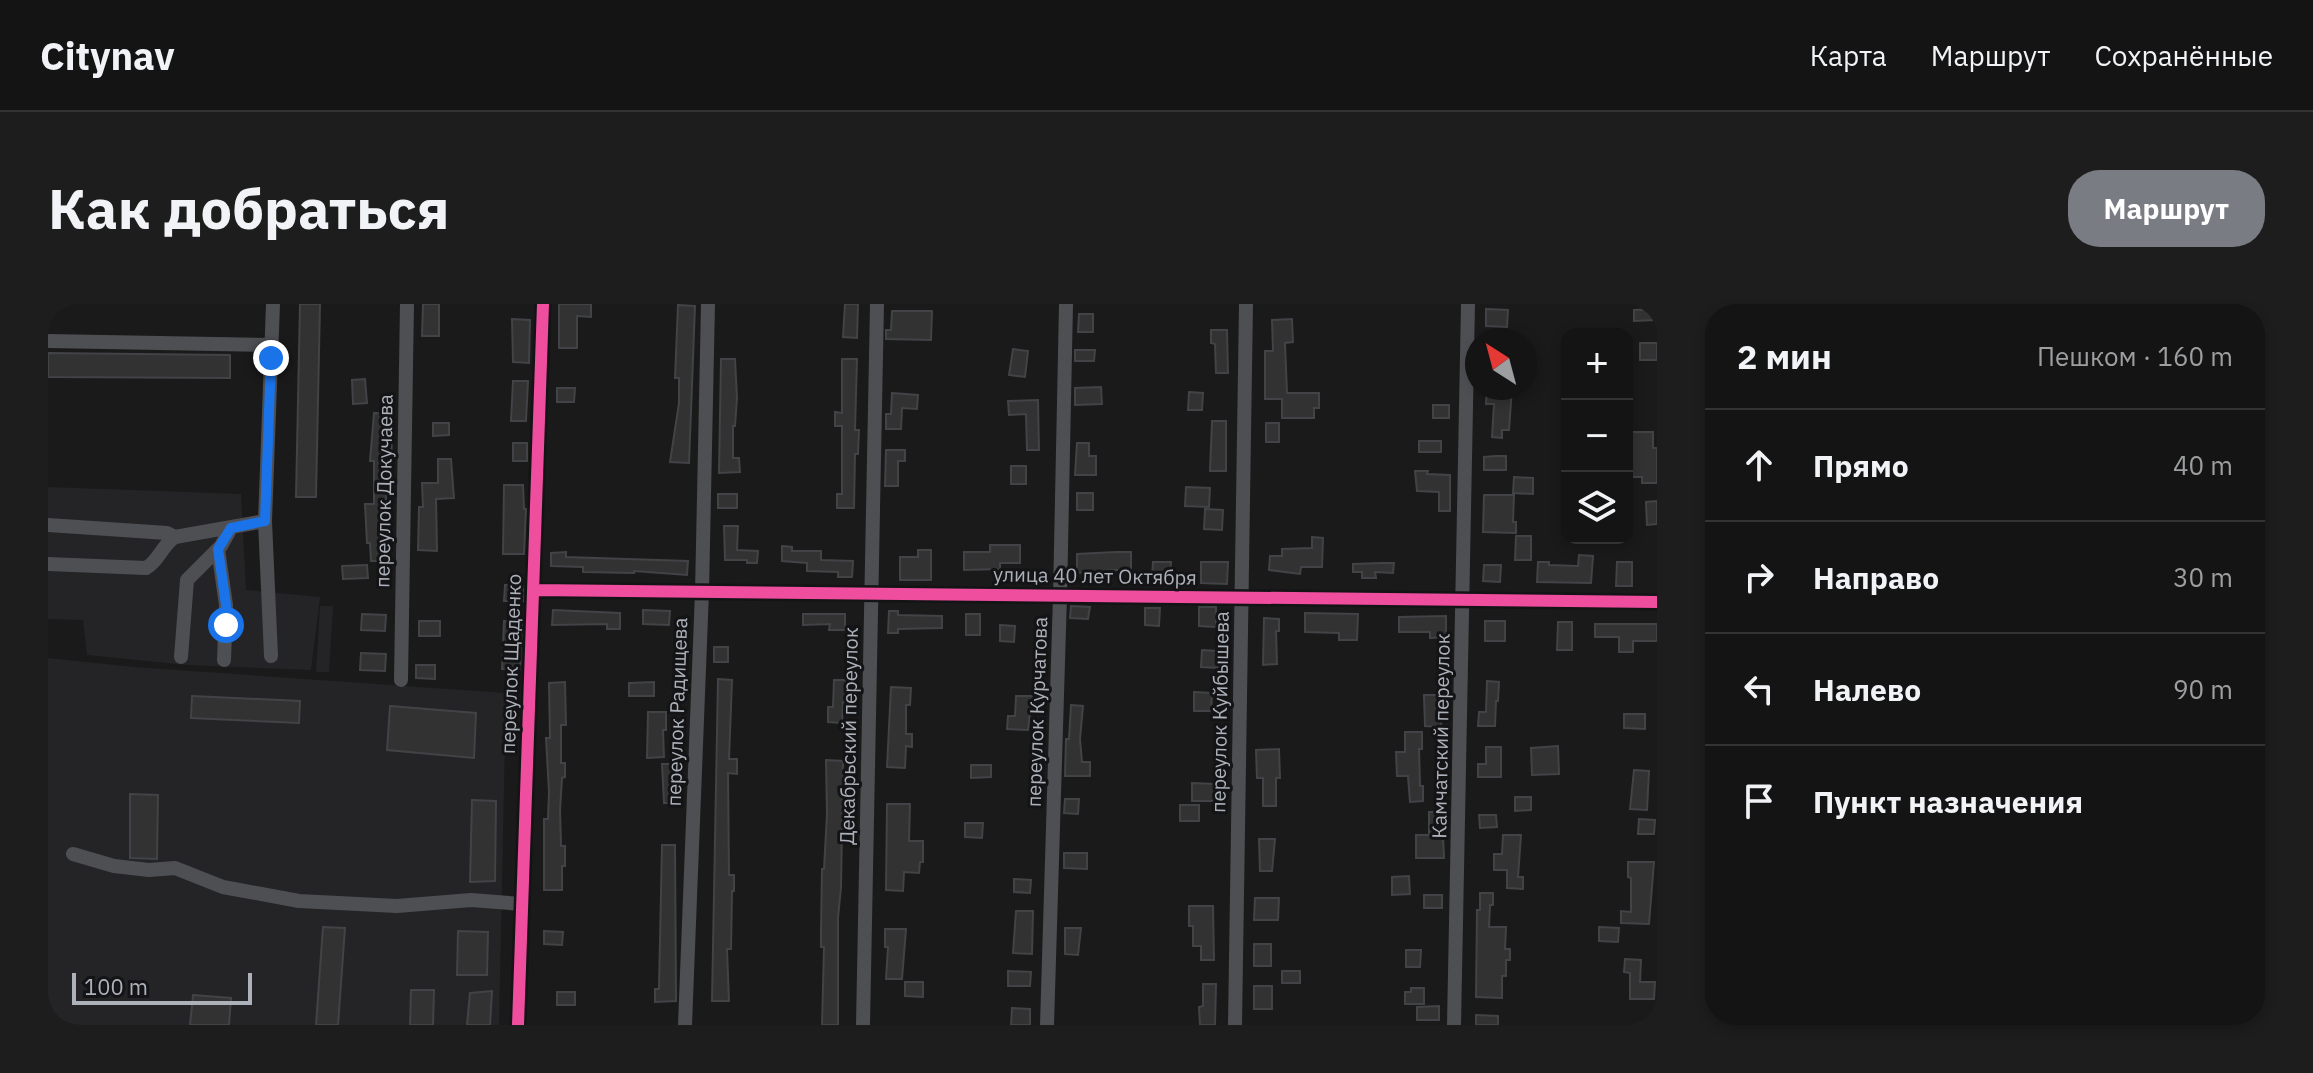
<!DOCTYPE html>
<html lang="ru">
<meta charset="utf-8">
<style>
body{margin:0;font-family:"IBM Plex Sans",sans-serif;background:#1d1d1d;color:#f1f3f6}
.controls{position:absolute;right:24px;top:24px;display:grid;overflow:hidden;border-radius:16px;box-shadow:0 4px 12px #0003}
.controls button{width:72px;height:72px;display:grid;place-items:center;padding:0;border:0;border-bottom:2px solid #333334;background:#141414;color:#f1f3f6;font:40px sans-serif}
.compass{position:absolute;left:1417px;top:24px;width:72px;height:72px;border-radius:50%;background:#141414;box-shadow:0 4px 12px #0003;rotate:324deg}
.scale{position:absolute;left:24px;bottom:20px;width:180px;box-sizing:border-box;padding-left:8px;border:4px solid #acb1ba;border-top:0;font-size:22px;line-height:28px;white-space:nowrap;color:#acb1ba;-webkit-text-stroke:6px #141416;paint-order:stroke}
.stop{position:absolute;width:24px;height:24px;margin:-18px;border:6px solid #1a73e8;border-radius:50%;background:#fff}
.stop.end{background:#1a73e8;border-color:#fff;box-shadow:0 2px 8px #0008}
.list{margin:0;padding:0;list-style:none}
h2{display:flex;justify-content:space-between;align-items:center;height:104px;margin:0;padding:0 32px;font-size:34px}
h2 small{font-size:26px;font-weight:400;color:#9d9ea0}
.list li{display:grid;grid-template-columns:52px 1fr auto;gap:24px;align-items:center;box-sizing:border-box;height:112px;padding:0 32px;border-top:2px solid #333334}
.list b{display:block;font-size:30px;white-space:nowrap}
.list em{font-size:26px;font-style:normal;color:#9d9ea0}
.icon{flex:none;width:44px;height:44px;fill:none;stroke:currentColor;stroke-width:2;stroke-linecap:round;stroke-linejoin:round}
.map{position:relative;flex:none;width:1609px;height:721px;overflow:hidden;border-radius:32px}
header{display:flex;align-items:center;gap:48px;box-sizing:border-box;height:112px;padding:0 40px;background:#141414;border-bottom:2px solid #333334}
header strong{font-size:38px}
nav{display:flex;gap:44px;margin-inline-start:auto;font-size:28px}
.intro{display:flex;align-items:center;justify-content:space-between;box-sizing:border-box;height:192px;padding:0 48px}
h1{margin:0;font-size:56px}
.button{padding:20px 36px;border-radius:32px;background:#797c82;color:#fff;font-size:28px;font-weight:700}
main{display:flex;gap:48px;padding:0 48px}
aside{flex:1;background:#141414;border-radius:32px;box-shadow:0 4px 12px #0003}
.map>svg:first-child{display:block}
.built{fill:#242426}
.building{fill:#323232;stroke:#424346;stroke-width:2}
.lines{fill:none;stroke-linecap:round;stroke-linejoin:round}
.minor{stroke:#4e4f53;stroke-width:14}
.cycleway-casing{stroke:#141416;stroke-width:17}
.cycleway{stroke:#ef4d9e;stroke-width:12}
.route{stroke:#1a73e8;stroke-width:10}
.labels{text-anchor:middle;stroke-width:6;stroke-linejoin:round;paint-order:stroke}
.street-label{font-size:20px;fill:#acb1ba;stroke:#141416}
</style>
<header>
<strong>Citynav</strong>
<nav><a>Карта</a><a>Маршрут</a><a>Сохранённые</a></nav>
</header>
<div class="intro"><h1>Как добраться</h1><a class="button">Маршрут</a></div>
<main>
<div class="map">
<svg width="1609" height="721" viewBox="0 0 1609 721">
<rect width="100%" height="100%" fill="#1a1a1a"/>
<path class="built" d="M0 183 193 190 198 286 272 293 263 366 139 361 39 351 35 316 0 315Z
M272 302H285L281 368H268Z
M0 354 86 363 458 389 451 721H0Z"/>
<path class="building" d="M252 0H272L268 193H248Z
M375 0H391V32H374Z
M511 0H543V13L529 12V44H511Z
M797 0H810L809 34 795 33Z
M630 1 647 2 641 159 622 158 631 99V74H627Z
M1438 5 1460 6 1459 23 1438 22Z
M1609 5V16L1586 17V6Z
M844 7H884L883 36 838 35V26H843Z
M1031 10H1045V28H1030Z
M464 15 482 16 481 59 465 58Z
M1244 15 1245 38 1237 39 1239 89H1271V104H1266V114H1234V95H1217V47H1225L1224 16Z
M1163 26H1179L1180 69H1168L1167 40 1163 39Z
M1592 39H1609V56H1592Z
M965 45 980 47 977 73 961 71Z
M1027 46H1047L1046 57H1027Z
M0 49 182 51V74L0 73Z
M673 55H687L689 94 687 122H685V154H691L692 168 671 169Z
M794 55H809L807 126H811L810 150H807L806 204H789V190H794V122H787V108L794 109Z
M317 75 319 99 305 100 304 76Z
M465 77H480L478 117H463Z
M1053 83 1054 100 1027 101V84Z
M509 84H527L526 98H509Z
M1439 84H1464L1461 126H1454V134L1444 133 1446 100H1438Z
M1141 88 1155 89 1154 106H1140Z
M844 89 870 91 869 105 854 104 853 125H838V110H843Z
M990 96 991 146H979L978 110 961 111 960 97Z
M1385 101H1401V114H1385Z
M326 109 344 110 343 189H338L341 257H323L322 239H319L317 200H326V157H322Z
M1164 117H1178V167H1162Z
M385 119H401V131L385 132Z
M1218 119H1231V138H1218Z
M1579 128H1605V144H1609V179H1594V173H1582L1583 150H1579Z
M1371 137H1393V148H1371Z
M465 139H479V157H465Z
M1029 139H1041V152H1048V171H1027Z
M838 146H857V157H850V182H837Z
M1448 152H1458V166H1436V153Z
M390 155H403L406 194 388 195 389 247 370 246 371 203H375L374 179H390Z
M963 162H978V180H963Z
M1367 167H1380L1379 170 1402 171V207H1391V188L1369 187Z
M1466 173 1485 174V190L1465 189Z
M456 181H475L476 205H478L476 250H455Z
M1138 183 1162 184 1161 203 1137 202Z
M1029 189H1045V206H1029Z
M670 190H689V204H670Z
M1436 191H1466L1465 218H1468V229L1435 228Z
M1609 197V220L1599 221 1598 198Z
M1157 205 1175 206 1174 226 1156 225Z
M676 222H690L689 246 710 247 709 259H699V256H677Z
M1468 232H1483V256H1467Z
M1264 233 1275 234 1274 263H1253L1252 270 1221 266 1222 252H1234V245L1264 244Z
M942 241H972V259H952V265L916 266V248H942Z
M734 242 744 243V247H773V256L805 257 804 273H790V268L759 267V259L734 257Z
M870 246H883V276H852V253H870Z
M518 248V253L640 257 639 271 586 267V269L535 268V263L503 262V249Z
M1068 248H1083V265L1029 269V250Z
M1531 251 1545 252 1543 279 1489 278 1490 258H1501V261L1530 262Z
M1105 258H1123L1122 274 1104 273Z
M1153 258H1180L1179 280 1153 279Z
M1569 258H1584V282H1568Z
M1334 259H1346L1345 269 1327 268 1328 274H1314V268H1305V260Z
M319 261 320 274 295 275 294 262Z
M1436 261H1453L1452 278 1435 277Z
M457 281 475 282V297H456Z
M1023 302 1042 303 1040 315 1022 314Z
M1151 303H1168V323L1151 322Z
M1097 304H1112L1111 322 1097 321Z
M505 306 572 309V325H559V320L504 321Z
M595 306 622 307 621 321 595 320Z
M841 307H850V311L894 312V324L850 325V329H840Z
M1257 309 1310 310 1309 336H1291V329L1257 328Z
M314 310 338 311 337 327 313 326Z
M755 310H797V326H781L782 320 755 321Z
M918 310H932V331H918Z
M1398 312V333L1382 334V328H1351V313Z
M1216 314 1231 315V327H1228L1229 360 1215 361Z
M371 317H392V332H371Z
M456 317 474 318 472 365H454Z
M1437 317H1457V337H1437Z
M1510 318H1524V346H1509Z
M1547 320H1609V337H1585V348H1571V333H1547Z
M952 321 967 322 966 338 952 337Z
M666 343H680V358H666Z
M1154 346 1170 347V364L1153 363Z
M313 349 338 350 337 367 312 366Z
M368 361H387V375L368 374Z
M670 375 684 376 681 455H689V470L680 469 681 571H686V587H684L683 645H679L681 697H664Z
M786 376H801V398H795L794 419 780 418V403H785Z
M1439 377 1451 378 1450 397H1448L1447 422H1430L1431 408H1438Z
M517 378 518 421H513V459H517V473L514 474 512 506 513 542H517V562H514V586H496V515H500L501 488 498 434H502L501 379Z
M606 378V392H581V379Z
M843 383 863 384 862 401H858V430H864V443L858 442 857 464 839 463Z
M1146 388 1164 389 1163 407H1146Z
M1376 391H1395L1393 423 1377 422Z
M144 392 252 397 251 419 143 414Z
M968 392H984L980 426 959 425 960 412H967Z
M1023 401 1035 402 1032 435 1034 458H1042V472H1017L1018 435H1021Z
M342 402 428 409 426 454 339 446Z
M600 408H618V426H615L616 453 599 454Z
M1576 410H1597V425L1576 424Z
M1357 428H1374V445H1371L1372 482H1375V497L1362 498 1360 472H1349L1348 448H1357Z
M1510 442 1511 470 1484 471 1483 444Z
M1438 443H1453V473H1430V460H1438Z
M1231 445 1232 474H1228V502H1215V474H1209L1208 446Z
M778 456 795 457 793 583 790 614V721H774L776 643H773V627L774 565H776L779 510Z
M614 460H628V499H616Z
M923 461H943V473L923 474Z
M1586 466 1601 467 1599 506 1582 505Z
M1144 479 1167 480 1166 497H1144Z
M82 490 110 491 109 555 82 554Z
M1467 493H1483V506L1467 507Z
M1017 495H1031L1030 510 1016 509Z
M424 496 448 497 447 577 422 578Z
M839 500H862L861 537H875V558H872L871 569 856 568 855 587 838 586Z
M1132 501H1151V517H1132Z
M1381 508H1394L1396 554H1368V531H1381Z
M1431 511H1448L1449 523 1432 524Z
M1591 515 1607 516 1606 530H1590Z
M917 519H935L934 534 917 533Z
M1455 531H1473L1470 573H1475V585L1459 584V566H1446V550H1454Z
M1211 535H1227L1224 567H1212Z
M614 541H627L628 697 607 698V685H611Z
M1016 549H1039V565L1016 564Z
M1580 558H1606L1601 620 1573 619V607L1583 608V574L1580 573Z
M1361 572 1362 590 1344 591V573Z
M966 575 983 576 982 589 966 588Z
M1432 589H1445V601H1442L1441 623H1458L1457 645H1462V656H1458V672H1454V694L1428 693 1429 606H1432Z
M1376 591H1394V604H1376Z
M1207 594H1231L1230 616H1206Z
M1141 602H1165L1166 656H1153V642H1145V622H1141Z
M968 607H985L984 650 965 649Z
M275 623 297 624 290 721H268Z
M1551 623 1571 624 1570 638 1551 637Z
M1017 624H1033L1030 651 1017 650Z
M837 625H858L854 675H838L840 643H837Z
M410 627 440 628 439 671H409Z
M496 627 515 628 514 641 496 640Z
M1206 640H1223V662H1206Z
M1358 646H1373L1372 663H1358Z
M1577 655 1593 656 1592 678H1607L1606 695H1582V669L1576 668Z
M960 667 983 668 982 682H960Z
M1234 667H1252V679H1234Z
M857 678H875V693L857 692Z
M1155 680H1168L1167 721H1152L1151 703 1155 702Z
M1206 682H1224V705H1206Z
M1363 684H1376V700H1357V688H1363Z
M363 686H386L385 721H362Z
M444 687 442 721H419L422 689Z
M509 688H527V701H509Z
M145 691 183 694 181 721H142Z
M1391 702V716H1369V703Z
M964 704 982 705V721H963Z
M1428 711 1450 712V721H1428Z"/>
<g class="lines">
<path class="minor" d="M0 37 223 41
M0 221 119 229 127 233
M170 245 178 301 176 356
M0 260 98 264C111 257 114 241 127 233L217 217
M485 286 1609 298
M223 352 217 217 225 0
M133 353 139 276 173 242 183 224
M353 376 359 0
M25 550 66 562 101 566 127 564 175 583 251 597 349 602 423 596 474 600
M470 721 495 0
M637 721 654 288 660 0
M815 721 829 0
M999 721 1012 292 1018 0
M1187 721 1198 0
M1406 721 1420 0"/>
<g class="cycleway-casing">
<path id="cycleway" d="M485 286 1609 298
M470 721 495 0"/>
</g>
<use href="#cycleway" class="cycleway"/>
</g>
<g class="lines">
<path class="route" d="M178 321V301L170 245 183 224 217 217 223 54"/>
</g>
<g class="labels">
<g class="street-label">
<text transform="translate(336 187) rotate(-89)" y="7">переулок Докучаева</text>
<text transform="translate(1047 272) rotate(1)" y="7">улица 40 лет Октября</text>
<text transform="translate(463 360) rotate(-88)" y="7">переулок Щаденко</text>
<text transform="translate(629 408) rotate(-88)" y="7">переулок Радищева</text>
<text transform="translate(989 408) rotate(-88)" y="7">переулок Курчатова</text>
<text transform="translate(1172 408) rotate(-89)" y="7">переулок Куйбышева</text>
<text transform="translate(801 432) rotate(-89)" y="7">Декабрьский переулок</text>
<text transform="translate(1393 432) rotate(-89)" y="7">Камчатский переулок</text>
</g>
</g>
</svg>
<div class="controls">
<button>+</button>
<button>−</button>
<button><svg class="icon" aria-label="layers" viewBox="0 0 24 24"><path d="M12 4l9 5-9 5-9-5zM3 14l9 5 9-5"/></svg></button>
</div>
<svg class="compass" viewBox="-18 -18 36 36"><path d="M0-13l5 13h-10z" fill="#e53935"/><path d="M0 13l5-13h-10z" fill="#9d9ea0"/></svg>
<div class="scale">100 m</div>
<div class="stop" style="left:178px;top:321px"></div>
<div class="stop end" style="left:223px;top:54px"></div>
</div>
<aside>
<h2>2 мин<small>Пешком · 160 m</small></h2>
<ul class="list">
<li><svg class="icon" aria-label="ahead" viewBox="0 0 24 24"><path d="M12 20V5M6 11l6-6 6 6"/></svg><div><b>Прямо</b></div><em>40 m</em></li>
<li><svg class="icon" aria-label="right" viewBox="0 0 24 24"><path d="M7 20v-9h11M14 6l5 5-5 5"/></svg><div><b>Направо</b></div><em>30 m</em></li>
<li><svg class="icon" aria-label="left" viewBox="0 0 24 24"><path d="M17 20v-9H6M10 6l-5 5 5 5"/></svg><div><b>Налево</b></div><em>90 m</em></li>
<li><svg class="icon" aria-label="arrive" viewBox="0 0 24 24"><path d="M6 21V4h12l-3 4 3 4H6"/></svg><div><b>Пункт назначения</b></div></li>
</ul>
</aside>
</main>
